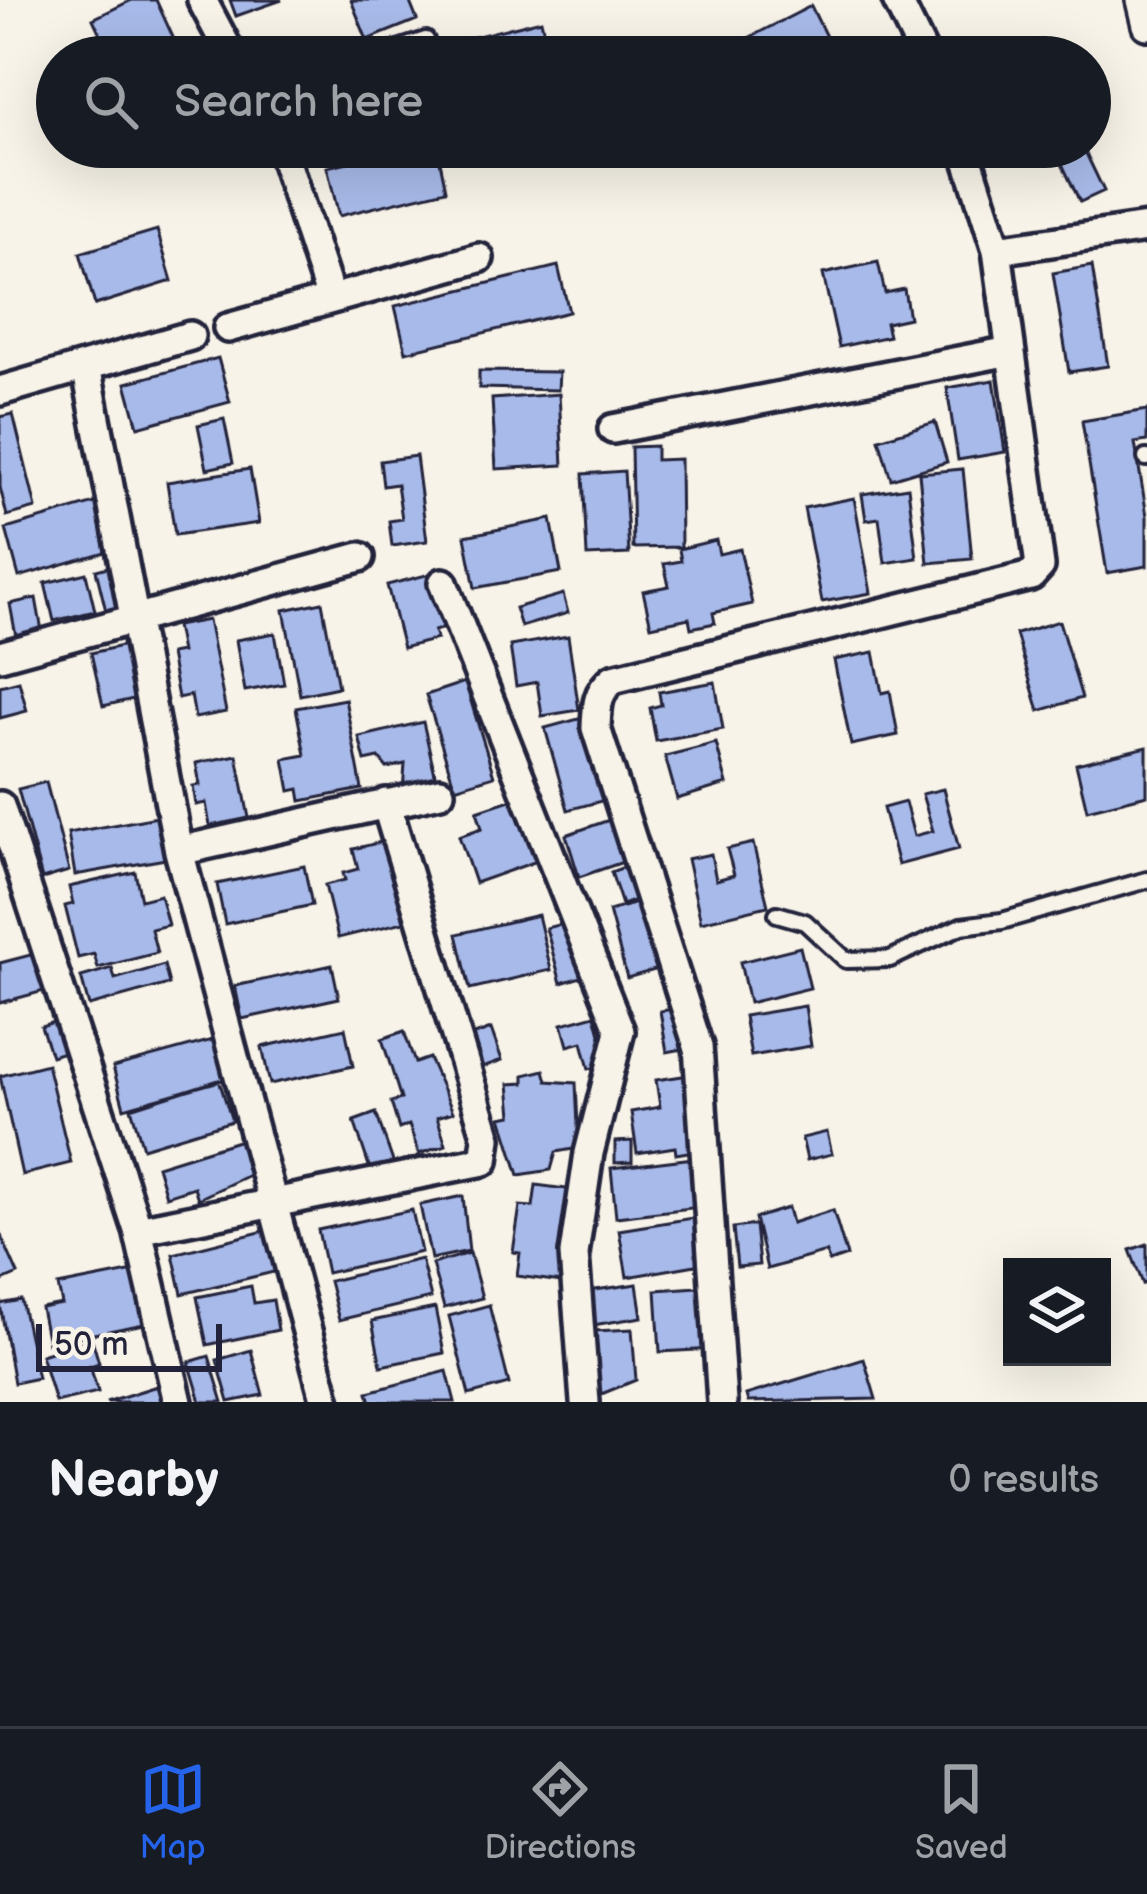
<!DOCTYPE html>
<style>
body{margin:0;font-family:"Balsamiq Sans",sans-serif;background:#242831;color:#f1f3f6}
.controls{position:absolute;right:36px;bottom:36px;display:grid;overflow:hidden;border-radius:0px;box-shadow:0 12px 48px #0002}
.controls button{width:108px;height:108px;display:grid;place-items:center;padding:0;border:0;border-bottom:3px solid #363941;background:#171b24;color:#f1f3f6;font:60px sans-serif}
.scale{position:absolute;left:36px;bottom:30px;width:186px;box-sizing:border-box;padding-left:12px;border:6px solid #22223b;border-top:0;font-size:33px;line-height:42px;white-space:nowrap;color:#22223b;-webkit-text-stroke:9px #f7f3e8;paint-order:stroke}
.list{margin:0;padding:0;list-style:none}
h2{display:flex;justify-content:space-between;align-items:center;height:156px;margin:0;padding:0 48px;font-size:51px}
h2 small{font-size:39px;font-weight:400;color:#9ea1a6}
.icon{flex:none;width:66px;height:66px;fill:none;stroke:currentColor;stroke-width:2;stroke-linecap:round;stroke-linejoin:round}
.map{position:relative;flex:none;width:1147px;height:1402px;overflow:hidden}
.search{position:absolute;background:#171b24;box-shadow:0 12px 48px #0002;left:36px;right:36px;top:36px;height:132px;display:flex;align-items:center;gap:30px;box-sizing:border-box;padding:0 42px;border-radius:66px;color:#9ea1a6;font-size:45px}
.sheet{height:324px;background:#171b24}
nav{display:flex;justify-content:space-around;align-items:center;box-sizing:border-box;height:168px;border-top:3px solid #363941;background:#171b24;font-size:33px;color:#9ea1a6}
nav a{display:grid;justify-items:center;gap:6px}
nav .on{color:#2563eb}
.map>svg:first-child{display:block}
.building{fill:#a8bae9;stroke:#22223b;stroke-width:3}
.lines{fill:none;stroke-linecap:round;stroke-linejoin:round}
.service-casing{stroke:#22223b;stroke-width:22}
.minor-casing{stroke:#22223b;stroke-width:36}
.service{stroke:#f7f3e8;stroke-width:14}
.minor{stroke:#f7f3e8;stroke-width:27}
</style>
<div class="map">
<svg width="1147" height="1402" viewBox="0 0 1147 1402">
<rect width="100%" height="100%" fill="#f7f3e8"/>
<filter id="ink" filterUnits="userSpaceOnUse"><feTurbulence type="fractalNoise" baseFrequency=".00833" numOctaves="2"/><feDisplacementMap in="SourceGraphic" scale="24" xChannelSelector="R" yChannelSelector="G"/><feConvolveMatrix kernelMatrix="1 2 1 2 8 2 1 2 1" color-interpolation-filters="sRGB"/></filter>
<g filter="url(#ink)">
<path class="building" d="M132 0H156L182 57H111L93 19Z
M230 0H282L236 16Z
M351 0H409L417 20 367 40Z
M811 6 833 51 820 57H711Z
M541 20 548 50 522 57H458L454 42Z
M573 42 580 57H543Z
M410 147H437L446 190 339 216 327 167Z
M1054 147H1083L1104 191 1080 202Z
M157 230 172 281 95 305 80 253Z
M878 262 885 293 904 289 909 318 886 323 889 336 839 347 823 274Z
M558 266 569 312 406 352 395 306Z
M1092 266 1108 366 1069 372 1053 273Z
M218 358 230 402 138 427 126 383Z
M479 371 559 372 558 390 479 388Z
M994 380 1005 452 958 460 947 388Z
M559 394 563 465 496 469 492 399Z
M1147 410V441L1135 443 1147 516V566L1107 573 1082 421Z
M13 414 36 508 7 516 0 487V417Z
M224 419 233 463 207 469 198 425Z
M935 422 947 462 891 479 879 439Z
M656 446V460L680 459 681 547 633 548 631 447Z
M416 456 427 541 392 546 389 521 402 519 397 484 383 486 380 461Z
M250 469 259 523 175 535 167 482Z
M963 469 972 559 928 563 919 473Z
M624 471 629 554 587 556 583 474Z
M908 487 917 558 885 563 879 518 866 520 862 494Z
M854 498 871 593 822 602 804 508Z
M98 502 112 550 19 577 6 529Z
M551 519 561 572 475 588 465 536Z
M716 540 719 554 740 549 752 604 713 613 715 623 691 628 689 618 651 626 643 591 669 586 664 564 681 561 679 549Z
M115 565 126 610 107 615 96 570Z
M86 573 95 611 54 621 45 583Z
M430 574 444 628 434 631 437 639 403 648 387 585Z
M563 594 568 613 521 627 515 608Z
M36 598 42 631 16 636 10 604Z
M322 602 338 687 300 695 284 610Z
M208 620 226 712 195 718 191 695 178 698 170 654 181 652 176 626Z
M1059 621 1082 698 1039 711 1016 634Z
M275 633 284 684 245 691 236 640Z
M568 636 579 710 542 716 537 682 516 686 510 646Z
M130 644 142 697 103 706 91 653Z
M874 652 882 693 890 691 898 735 851 745 834 660Z
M19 681 27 711 0 718V686Z
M465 682 494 776 455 788 426 695Z
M715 682 723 729 656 741 650 708 661 705 659 692Z
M345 699 362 789 301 801 299 789 290 791 284 759 305 755 296 708Z
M582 718 605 800 568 810 545 728Z
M423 722 437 783 403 791 405 764 387 768 379 758 365 761 359 737Z
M716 743 727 784 677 799 665 756Z
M1147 747V795L1087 810 1076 764Z
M237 755 249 818 210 826 206 803 196 805 193 786 200 785 196 763Z
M46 782 69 871 42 879 18 789Z
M943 789 959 849 898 865 883 808 905 802 914 836 933 831 922 794Z
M519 797 540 860 475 883 459 836 482 828 477 811Z
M163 816 171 858 75 875 68 833Z
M612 819 626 861 579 877 566 835Z
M385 841 404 922 338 938 325 885 345 880 343 873 358 869 353 849Z
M753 843 768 906 701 922 687 859 711 854 716 880 734 875 727 849Z
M304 866 312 905 225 924 217 884Z
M627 866 638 899 622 905 611 872Z
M135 872 141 900 160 895 168 925 151 929 157 953 98 968 94 954 78 958 65 906 73 904 69 887Z
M643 901 662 968 627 978 609 911Z
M538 915 551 970 470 989 457 934Z
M565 923 581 977 561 983 546 928Z
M800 947 810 988 749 1003 740 962Z
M34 954 44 991 0 1003V963Z
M164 965 169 984 89 1006 81 977 112 968 115 979Z
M332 965 339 998 242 1019 235 986Z
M805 1006 811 1046 751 1056 744 1016Z
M681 1008 688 1048 667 1052 660 1011Z
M595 1015 608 1064 589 1069 582 1042 568 1046 562 1024Z
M63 1019 72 1050 51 1056 41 1026Z
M345 1028 353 1066 270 1084 262 1047Z
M491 1029 502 1060 483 1067 472 1036Z
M404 1031 415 1063 429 1058 453 1112 437 1117 446 1145 419 1154 409 1125 399 1129 391 1102 401 1099 382 1039Z
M216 1039 227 1079 124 1108 113 1067Z
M47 1064 71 1163 22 1175 0 1076Z
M544 1070 547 1081 576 1083 579 1148 556 1152 551 1170 519 1175 501 1117 512 1115 509 1084 524 1083V1075Z
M689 1075 700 1150 676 1154 675 1147 637 1153 631 1112 660 1107 656 1080Z
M219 1080 232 1121 143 1148 131 1108Z
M376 1113 397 1173 374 1181 354 1121Z
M827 1132 832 1154 807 1160 802 1138Z
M241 1140 251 1174 198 1199 194 1187 166 1196 157 1166Z
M632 1141V1162L615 1163V1142Z
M702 1157 708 1206 616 1217 611 1168Z
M536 1185 574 1190 562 1282 517 1276 520 1253 513 1252 520 1206 533 1207Z
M463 1196 469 1251 431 1259 420 1205Z
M788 1208 792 1223 833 1210 847 1256 829 1262 826 1252 767 1269 755 1218Z
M412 1210 421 1252 327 1273 318 1230Z
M699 1217 707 1263 627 1277 619 1230Z
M755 1225 759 1265 737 1267 733 1228Z
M268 1230 278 1271 182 1294 173 1254Z
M0 1233 18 1274 0 1282Z
M1147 1244V1282L1143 1284 1130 1250Z
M470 1253 482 1298 444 1308 432 1264Z
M421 1259 431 1298 339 1320 329 1281Z
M134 1271 144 1324 48 1343 41 1308 62 1304 58 1286Z
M637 1284 642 1317 593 1325 588 1291Z
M251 1286 254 1303 273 1300 278 1330 207 1345 197 1297Z
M711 1286 715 1349 660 1352 656 1290Z
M21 1300 38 1378 14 1383 0 1304Z
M489 1305 509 1384 469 1395 449 1316Z
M435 1308 444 1353 381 1366 372 1321Z
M632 1329 636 1380 599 1395 595 1331Z
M92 1339 99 1363 90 1366 98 1392 55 1402 41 1355Z
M251 1350 263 1395 229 1402 217 1360Z
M209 1356 223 1402H201L189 1362Z
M864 1359 876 1399 748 1402 746 1395Z
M447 1371 455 1402H371L368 1392Z
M157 1386 162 1402H106Z"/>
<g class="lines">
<g class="service-casing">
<path id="service" d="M373 57 426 40
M1146 458H1147
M777 914 805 922 846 960 890 959 961 926 1002 921 1147 880"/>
</g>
<g class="minor-casing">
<path id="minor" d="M202 0 232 57
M897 0 925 57
M1141 0 1147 25
M281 147 331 299
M997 250 1147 228
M228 328 479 258
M86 366 179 851 326 1402
M0 391 190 336
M613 429 1010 351
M443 583 620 1031 589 1153 574 1254 585 1402
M0 656 360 557
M0 806 138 1230 178 1402
M179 851 440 792
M138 1230 484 1161 487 1138 386 803
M722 1402 698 1046 596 728C597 707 596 693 613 679L1031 576 1040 566 997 250 964 147"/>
</g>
<use href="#service" class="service"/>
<use href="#minor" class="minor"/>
</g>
</g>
</svg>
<div class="controls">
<button><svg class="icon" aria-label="layers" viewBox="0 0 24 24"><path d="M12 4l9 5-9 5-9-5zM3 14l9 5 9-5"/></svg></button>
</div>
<div class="scale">50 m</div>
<div class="search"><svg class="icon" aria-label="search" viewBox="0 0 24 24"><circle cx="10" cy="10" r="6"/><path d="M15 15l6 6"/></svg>Search here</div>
</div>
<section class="sheet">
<h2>Nearby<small>0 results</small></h2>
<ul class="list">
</ul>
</section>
<nav>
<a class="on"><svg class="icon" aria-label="map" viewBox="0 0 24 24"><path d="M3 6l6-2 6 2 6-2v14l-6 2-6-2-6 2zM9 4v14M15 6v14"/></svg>Map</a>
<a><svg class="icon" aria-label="directions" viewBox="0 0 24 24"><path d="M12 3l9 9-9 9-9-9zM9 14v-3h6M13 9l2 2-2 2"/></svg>Directions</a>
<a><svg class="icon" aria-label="saved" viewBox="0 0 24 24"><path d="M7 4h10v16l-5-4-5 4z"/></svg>Saved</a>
</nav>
